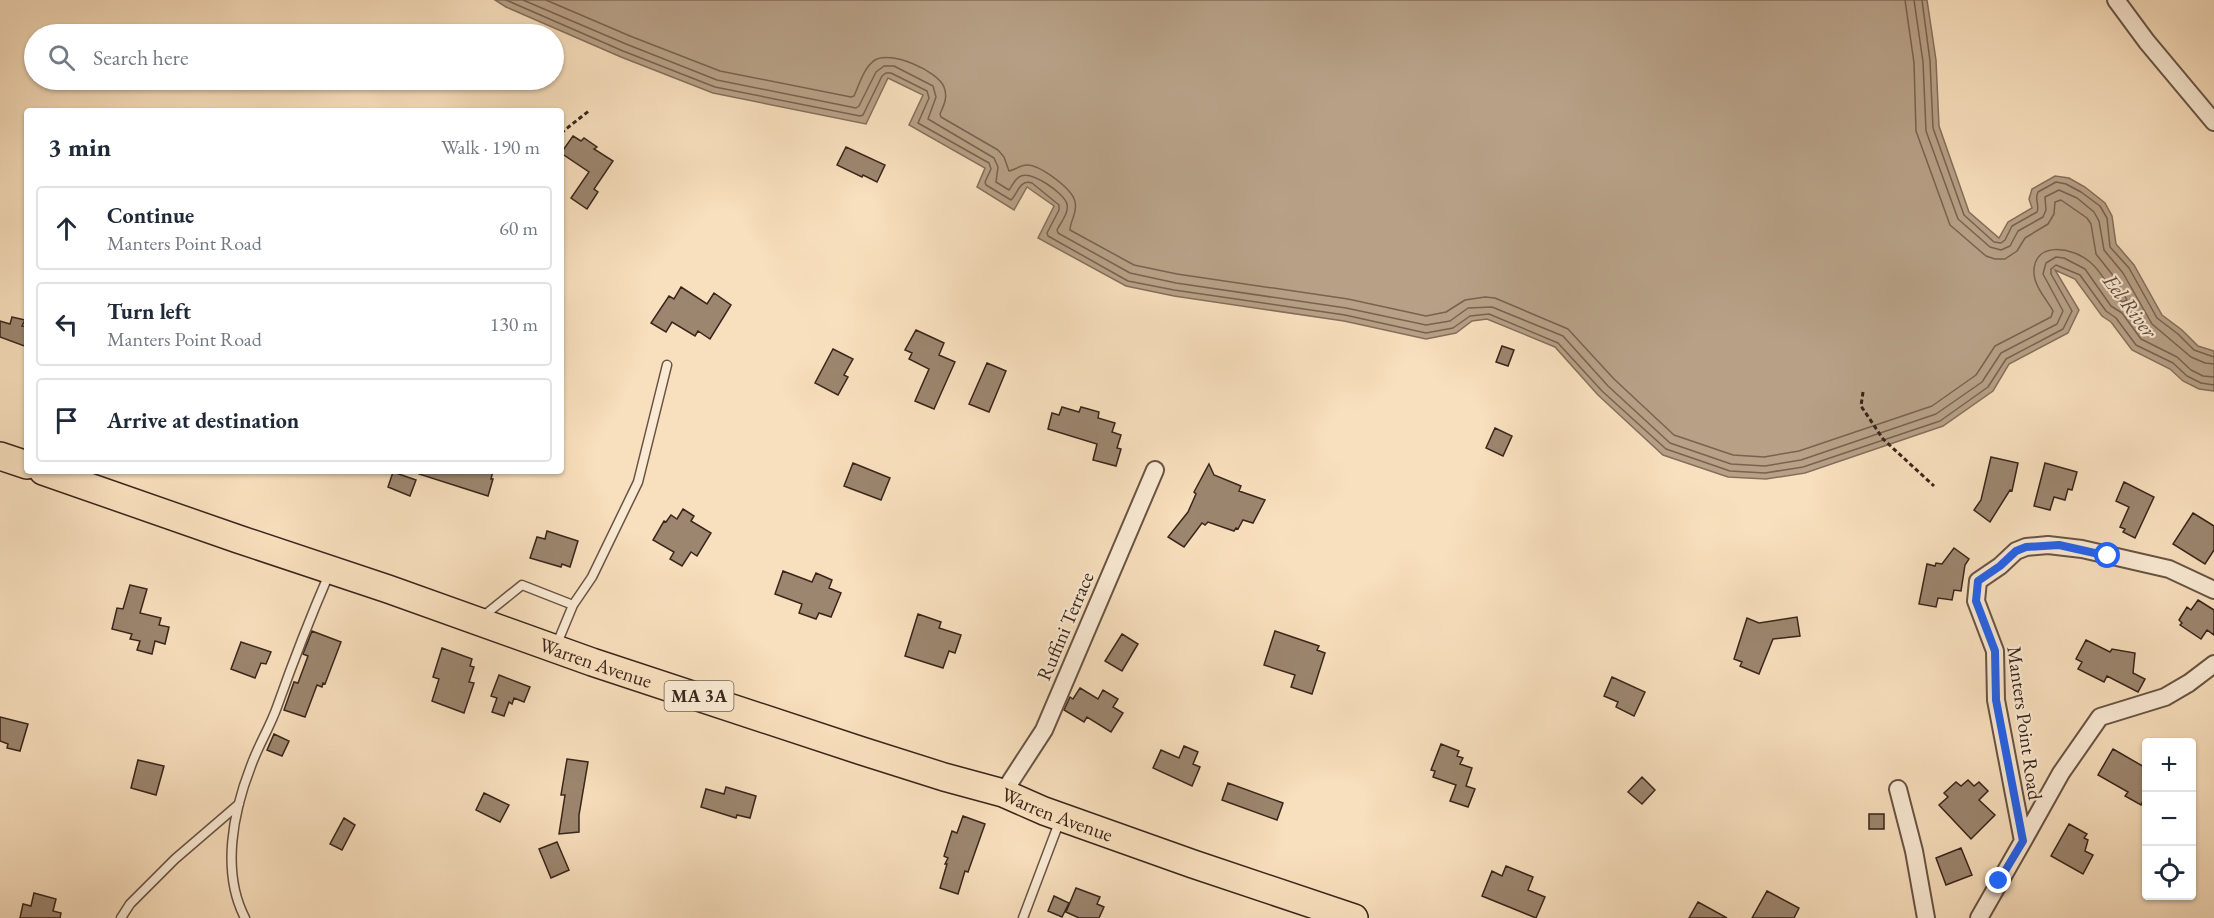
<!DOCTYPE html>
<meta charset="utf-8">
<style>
body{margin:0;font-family:"EB Garamond",serif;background:#f2f2f3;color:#1f2937}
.controls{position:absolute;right:18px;bottom:18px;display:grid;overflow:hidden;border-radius:6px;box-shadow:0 2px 4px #0004}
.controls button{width:54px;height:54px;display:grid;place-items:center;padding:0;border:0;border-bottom:2px solid #e0e1e3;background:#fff;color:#1f2937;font:30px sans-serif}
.stop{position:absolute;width:18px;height:18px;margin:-14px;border:4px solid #2563eb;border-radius:50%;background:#fff}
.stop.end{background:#2563eb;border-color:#fff;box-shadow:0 2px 6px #0008}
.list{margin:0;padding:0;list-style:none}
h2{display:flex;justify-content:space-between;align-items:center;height:78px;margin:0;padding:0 24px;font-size:26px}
h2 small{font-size:20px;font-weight:400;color:#747a83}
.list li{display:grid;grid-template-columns:39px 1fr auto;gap:18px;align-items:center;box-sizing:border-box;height:84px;margin:0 12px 12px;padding:0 12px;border:2px solid #e0e1e3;border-radius:6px}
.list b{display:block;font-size:22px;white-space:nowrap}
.list p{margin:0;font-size:20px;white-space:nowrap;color:#747a83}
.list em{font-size:20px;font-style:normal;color:#747a83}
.icon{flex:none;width:33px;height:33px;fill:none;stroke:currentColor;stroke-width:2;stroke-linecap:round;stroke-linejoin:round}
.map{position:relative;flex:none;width:2214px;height:918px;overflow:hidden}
.search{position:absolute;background:#fff;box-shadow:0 2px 4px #0004;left:24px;top:24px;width:540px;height:66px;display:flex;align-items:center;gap:15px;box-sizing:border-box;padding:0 21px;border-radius:33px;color:#747a83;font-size:22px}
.panel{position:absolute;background:#fff;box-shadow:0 2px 4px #0004;left:24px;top:108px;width:540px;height:366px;border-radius:6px}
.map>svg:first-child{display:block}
.water{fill:#b7a086;stroke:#856f5b;stroke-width:1.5}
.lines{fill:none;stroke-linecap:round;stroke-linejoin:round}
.shore{stroke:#786250;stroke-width:1.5}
.building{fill:#9c866f;stroke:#39251b;stroke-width:1.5}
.lane-casing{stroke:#695444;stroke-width:11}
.street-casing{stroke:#695444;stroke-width:20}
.primary-casing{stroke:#39251b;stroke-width:30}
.path{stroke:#39251b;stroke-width:3;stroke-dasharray:4.5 3;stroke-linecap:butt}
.lane{stroke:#faead4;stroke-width:8}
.street{stroke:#faead4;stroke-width:16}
.primary{stroke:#f8dfbd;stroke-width:27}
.route{stroke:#2563eb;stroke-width:8}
.labels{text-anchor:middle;stroke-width:4.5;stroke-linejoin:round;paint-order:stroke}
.shield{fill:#faead4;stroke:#736052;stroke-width:1.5}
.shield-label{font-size:18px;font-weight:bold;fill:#39251b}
.street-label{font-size:20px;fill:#39251b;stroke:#faead4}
.water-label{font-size:21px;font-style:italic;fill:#5f4a3b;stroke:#faead4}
</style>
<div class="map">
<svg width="2214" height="918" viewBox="0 0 2214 918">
<rect width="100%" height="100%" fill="#f8dfbd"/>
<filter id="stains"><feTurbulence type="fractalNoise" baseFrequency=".00333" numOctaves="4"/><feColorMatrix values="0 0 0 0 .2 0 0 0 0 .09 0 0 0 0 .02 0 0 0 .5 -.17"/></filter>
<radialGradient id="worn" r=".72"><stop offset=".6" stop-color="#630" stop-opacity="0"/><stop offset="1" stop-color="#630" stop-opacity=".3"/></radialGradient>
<path class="water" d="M495 0H1927L1936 60 1939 126 1969 212 1999 238 2008 222 2032 208 2029 199 2032 189 2055 176 2069 178 2085 187 2105 203 2112 216 2116 244 2134 265 2162 315 2182 330 2198 346 2214 351V391L2199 389 2183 381 2170 369 2132 350 2111 322 2102 316 2075 279 2055 270 2079 310 2068 333 2009 364 1993 391 1943 426 1805 473 1766 479 1728 477 1663 455 1598 395 1555 347 1487 319 1472 321 1456 333 1426 339 1344 321 1174 296 1126 286 1038 238 1054 206 1027 187 1014 210 977 187 985 168 909 125 923 95 888 78 866 124 713 93 621 57 506 7Z"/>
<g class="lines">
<path class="shore" d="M506 0 623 51 715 87 860 116 863 115 882 76 886 73H891L927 91 929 98 918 123 989 163 991 169 985 182 986 185 1011 200C1018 194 1019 179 1032 183L1059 205V210L1047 233 1048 236 1128 281 1174 290 1345 315 1426 333 1453 328 1470 316 1489 314 1558 343 1602 391 1666 449 1730 471 1765 473 1803 467 1940 421 1988 387 2006 359 2063 329 2072 311 2051 274V269L2056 265 2080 275 2106 311 2116 318 2136 345 2173 363 2187 376 2201 383 2214 385
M523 0 626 44 717 80 856 108 859 106 876 72 884 66H894L933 86 936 97 928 119 994 158 998 167 996 182 1009 190C1013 185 1015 178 1021 176 1032 171 1064 193 1067 204 1069 213 1061 222 1057 230L1058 233 1130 273 1176 283 1346 308 1426 325 1450 321 1468 308 1492 307 1563 336 1608 386 1670 443 1731 464 1765 466 1801 460 1936 414 1982 382 2001 353 2057 324 2063 311 2043 274 2046 263 2056 257 2064 258 2085 269 2111 306 2122 313 2141 339 2177 357 2191 370 2203 376 2214 377
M546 0 630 36 720 71 851 97 854 96C859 85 864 67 875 60 890 50 938 71 944 87 948 97 944 105 940 114L941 117 998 150 1004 157 1009 171C1015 170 1020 165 1027 165 1040 165 1073 189 1075 202 1078 213 1070 220 1070 230L1134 265 1177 274 1348 299 1426 316 1446 312 1465 300 1485 297 1495 298 1568 329 1614 379 1674 435 1733 455 1764 457 1799 451 1932 406 1976 375 1995 346 2051 317 2053 311C2047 300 2035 287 2034 274 2032 240 2073 247 2090 262 2101 271 2109 287 2117 299L2123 302 2127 300 2115 278 2096 254 2091 224 2087 218 2061 200 2055 202 2054 214 2048 224 2025 238 2017 251 2005 259H1995L1986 256 1950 225 1916 131 1914 63 1905 0
M1914 0 1923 62 1926 131 1958 219 1990 247 2001 250 2010 246 2018 231 2043 217 2046 210 2045 197 2059 190 2077 198 2094 212 2099 221 2104 250 2123 273 2152 324 2191 357 2205 363 2214 364
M1922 0 1930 61 1933 128 1964 215 1994 242 2001 243 2005 240 2012 226 2037 212C2040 205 2034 200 2038 192L2056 182 2066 184 2081 192 2100 206 2107 218 2110 247 2129 268 2157 318 2178 334 2194 350 2214 357"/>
</g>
<path class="building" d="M573 136 581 141 584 138 597 147 594 149 613 161 594 189 598 192 587 209 571 198 589 172 561 153Z
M846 147 885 165 877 182 863 175 862 177 837 165Z
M681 287 707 304 714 293 731 305 710 339 698 331 695 336 672 322 666 332 651 323 669 296 674 299Z
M12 317 25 320 22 326 27 327V347L0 337V321L10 324Z
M916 330 944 343 939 355 955 362 934 409 915 401 929 369 909 359 912 353 905 350Z
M1502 346 1514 350 1508 366 1496 362Z
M833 349 853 359 844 375 848 377 838 395 815 383Z
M987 363 1006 371 989 412 969 404Z
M1062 407 1079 412 1081 407 1099 412 1098 418 1115 423 1112 432 1121 435 1117 448 1121 449 1116 466 1093 460 1097 444 1048 429 1052 413 1059 415Z
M1495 428 1512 436 1503 456 1486 448Z
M1991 457 2018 463 2012 491 2010 490 1990 522 1974 510 1981 500Z
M853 463 890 478 881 500 844 486Z
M2045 463 2077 472 2072 490 2068 489 2065 500 2054 497 2050 510 2034 506Z
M1209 464 1214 475 1241 486 1239 491 1265 500 1253 523 1243 520 1238 529 1236 528 1234 531 1208 522 1205 525 1202 523 1184 547 1168 537 1188 512 1196 494 1194 492Z
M419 471H493L491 479H493L488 496 419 474Z
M393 472 416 480 410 496 388 487Z
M2124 482 2154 497 2135 538 2123 532 2125 529 2120 527 2129 507 2116 501Z
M683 509 694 516 691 521 711 533 697 556 691 552 682 566 670 559 674 552 653 540 664 521 666 522 671 515 677 519Z
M2193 513 2214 526V550L2205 564 2173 544Z
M547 531 578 541 570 567 562 564 561 567 530 558 537 537 545 539Z
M1954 548 1969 559 1965 565 1961 591 1954 590 1952 600 1938 598 1936 607 1919 604 1927 564 1935 566 1936 563 1942 564Z
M783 571 812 582 816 573 832 580 829 588 841 593 831 617 819 613 816 619 799 613 802 604 775 594Z
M130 585 147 589 140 613 161 618 159 625 169 627 165 644 155 641 152 654 137 650 140 641 130 639 132 634 112 629 117 608 123 609Z
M2198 600 2214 610V635L2207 630 2201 639 2180 625 2182 623 2179 620 2187 607 2191 610Z
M918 614 941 622 939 628 961 635 955 653 949 651 943 668 905 656Z
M1797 617 1800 636 1773 639 1759 674 1740 666 1742 662 1734 659 1747 618 1759 623Z
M312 631 341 642 325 684 323 683 322 687 317 685 305 717 284 710 294 682 298 683 308 656 303 654Z
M1275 631 1319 646 1317 650 1325 653 1312 694 1291 687 1295 675 1264 665Z
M1122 634 1138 644 1122 671 1105 661Z
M2086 640 2110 652 2112 649 2135 653 2133 673 2145 679 2138 692 2107 676 2104 682 2078 669 2082 662 2076 659Z
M241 642 271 652 266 664 261 663 255 678 231 669Z
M442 648 472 659 470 666 474 667 469 682 474 683 464 713 432 701 439 679 433 677Z
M499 675 530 687 524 702 514 698 512 704 509 702 504 716 492 712 497 698 491 696Z
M1612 677 1645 692 1634 716 1616 707 1618 702 1604 696Z
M1080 688 1098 699 1103 690 1118 699 1113 707 1123 713 1111 732 1087 717 1084 722 1064 710 1070 697 1073 699Z
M0 717 28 724 20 751 7 748 8 744 0 741Z
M274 734 289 741 282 756 267 750Z
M1441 744 1459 751 1457 756 1463 758 1460 764 1472 768 1466 786 1475 789 1468 807 1450 801 1456 785 1433 777 1435 771 1431 770Z
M1184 746 1198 752 1193 764 1200 767 1192 786 1153 768 1161 750 1179 758Z
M2113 749 2146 768V794L2141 805 2125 796 2128 792 2098 775Z
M567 759 588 762 579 815V832L559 834 565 795H561Z
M138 760 164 766 156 795 131 788Z
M1642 777 1655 790 1642 804 1628 792Z
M1968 780 1974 786 1979 782 1988 791 1979 800 1995 815 1971 839 1939 805 1948 797 1944 793 1956 782 1961 786Z
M1228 783 1283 803 1277 820 1222 800Z
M726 787 756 796 750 818 737 815 736 818 701 807 706 789 724 794Z
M484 793 509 805 500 822 476 810Z
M1869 814H1884V829H1869Z
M963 816 985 824 968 872 965 871 958 894 940 888 947 864H945L948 858 944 856 952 831 957 833Z
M344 818 355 825 342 850 330 844Z
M2069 824 2087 834 2084 838 2088 840 2085 851 2093 855 2083 874 2051 856Z
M557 842 569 870 551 878 539 849Z
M1961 848 1972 875 1946 885 1936 858Z
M1506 866 1533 877 1528 890 1545 897 1536 918 1482 896 1492 871 1502 876Z
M1076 888 1100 897 1097 904 1104 907 1099 918H1079L1066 912Z
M1767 891 1799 908 1794 918H1752Z
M34 893 56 899 53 911 61 913 60 918H20L23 904 31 906Z
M1054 896 1069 903 1062 917 1048 911Z
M1698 902 1727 918H1689Z"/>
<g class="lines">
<g class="lane-casing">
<path id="lane" d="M573 605 592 577 638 482 667 365
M481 618 522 585 573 605 556 646
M121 918 130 904 175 859 239 804
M245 918C221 872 233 812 251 766 258 746 270 727 277 707 293 662 310 618 329 574
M1023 918 1060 820"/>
</g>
<g class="street-casing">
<path id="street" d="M2116 0 2147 42 2214 122
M2214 590 2169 569 2082 549 2048 545 2026 547 2016 551 2000 566 1978 581 1976 601 1995 651 1996 700 2023 841 2061 773 2100 717 2165 697 2189 683 2214 664
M1898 789 1914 851 1926 918
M1003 793 1044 730 1155 470
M1979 918 2023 841"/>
</g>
<g class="primary-casing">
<g id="primary">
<path d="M0 456 27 465"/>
<path id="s1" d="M43 471 238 539 388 589 592 662 862 751 944 777 1003 793 1044 811 1193 864 1354 918"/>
</g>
</g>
<path class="path" d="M561 133 590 110
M1863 392 1861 406 1883 439 1934 486"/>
<use href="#lane" class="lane"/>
<use href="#street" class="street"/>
<use href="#primary" class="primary"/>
</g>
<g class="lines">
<path class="route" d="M1999 881 2023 841 1996 700 1995 651 1976 601 1978 581 2000 566 2016 551 2026 547 2059 545 2108 556"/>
</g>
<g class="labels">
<rect class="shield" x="664.5" y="681" width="69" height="30" rx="4.5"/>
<g class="shield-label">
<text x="699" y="702">MA 3A</text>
</g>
<g class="street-label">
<text transform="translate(1065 626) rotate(-67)" y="7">Ruffini Terrace</text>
<text dy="7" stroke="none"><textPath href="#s1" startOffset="585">Warren Avenue</textPath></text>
<text transform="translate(2025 723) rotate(82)" y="7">Manters Point Road</text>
<text dy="7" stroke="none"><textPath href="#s1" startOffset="1071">Warren Avenue</textPath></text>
</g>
<g class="water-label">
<text transform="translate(2130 306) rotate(53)" y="7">Eel River</text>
</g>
</g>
<rect width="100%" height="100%" filter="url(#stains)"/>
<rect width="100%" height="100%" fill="url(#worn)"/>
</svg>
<div class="controls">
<button>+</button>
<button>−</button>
<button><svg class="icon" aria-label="locate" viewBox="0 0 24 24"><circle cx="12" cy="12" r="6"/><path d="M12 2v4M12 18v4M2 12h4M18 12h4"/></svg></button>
</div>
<div class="stop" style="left:2108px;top:556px"></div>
<div class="stop end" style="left:1999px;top:881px"></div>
<div class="search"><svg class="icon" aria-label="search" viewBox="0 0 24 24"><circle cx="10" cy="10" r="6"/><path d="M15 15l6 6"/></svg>Search here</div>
<section class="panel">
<h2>3 min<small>Walk · 190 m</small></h2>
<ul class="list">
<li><svg class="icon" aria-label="ahead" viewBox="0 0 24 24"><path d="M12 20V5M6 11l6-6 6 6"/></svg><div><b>Continue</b><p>Manters Point Road</p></div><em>60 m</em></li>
<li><svg class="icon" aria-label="left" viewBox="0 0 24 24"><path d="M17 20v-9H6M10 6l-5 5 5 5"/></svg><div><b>Turn left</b><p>Manters Point Road</p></div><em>130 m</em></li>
<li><svg class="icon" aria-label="arrive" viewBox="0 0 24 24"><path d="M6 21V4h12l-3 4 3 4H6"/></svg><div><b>Arrive at destination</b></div></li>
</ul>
</section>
</div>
